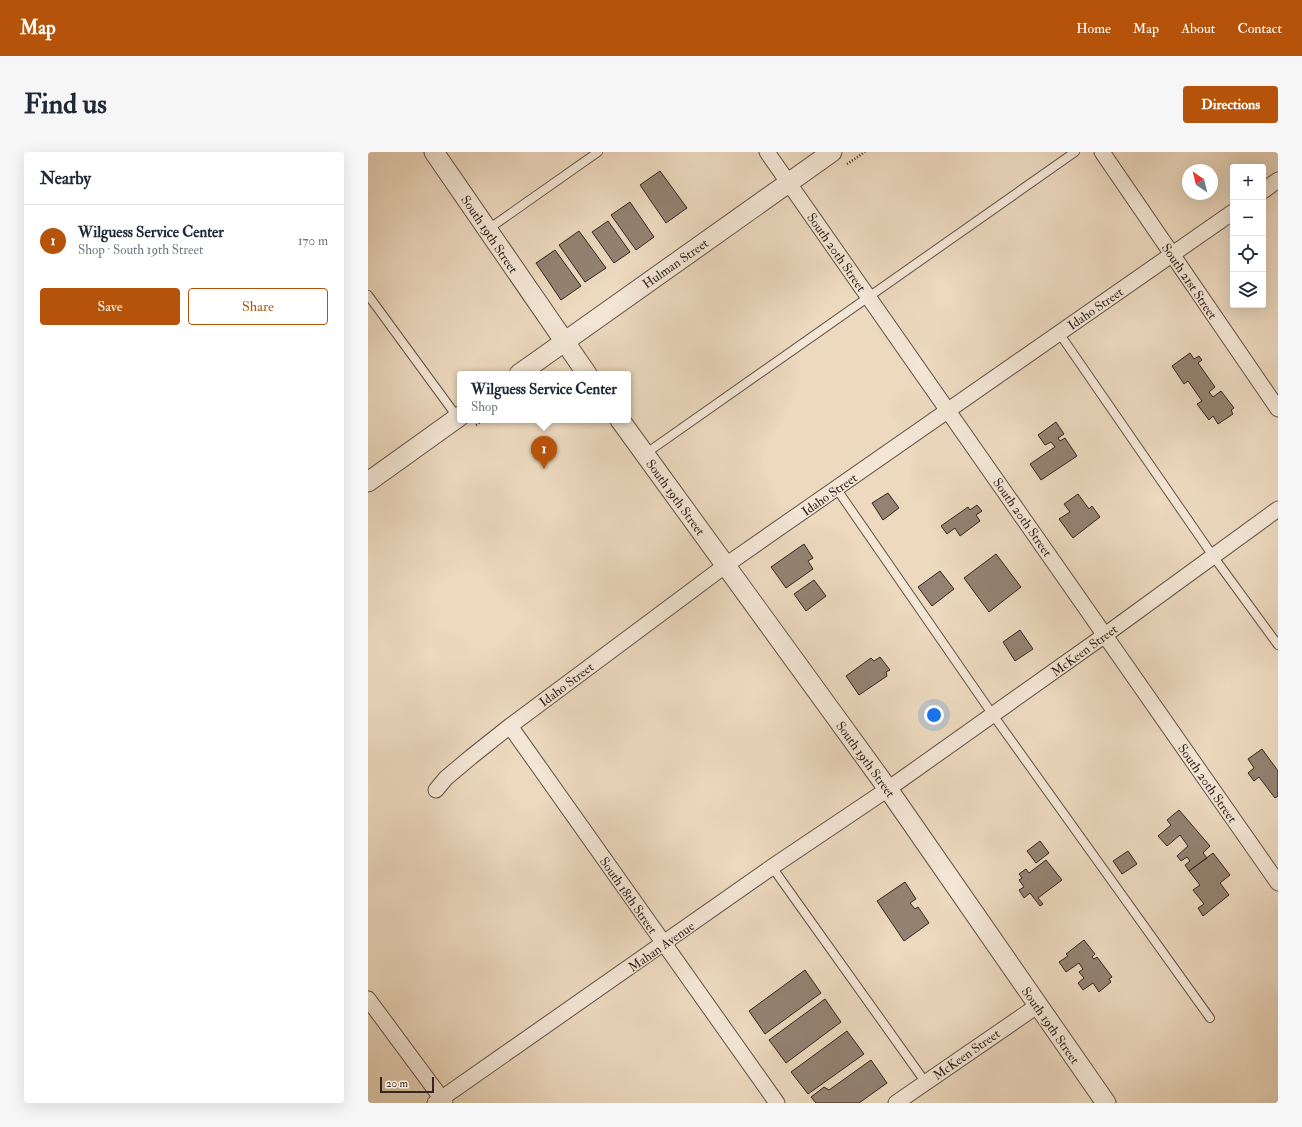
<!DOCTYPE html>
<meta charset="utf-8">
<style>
body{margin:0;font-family:"IM FELL Double Pica",serif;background:#f6f6f7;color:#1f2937}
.controls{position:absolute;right:12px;top:12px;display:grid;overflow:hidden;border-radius:4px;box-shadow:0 4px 16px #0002}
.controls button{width:36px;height:36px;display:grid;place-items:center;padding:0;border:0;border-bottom:1px solid #e0e1e3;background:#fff;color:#1f2937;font:20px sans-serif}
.compass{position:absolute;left:814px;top:12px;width:36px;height:36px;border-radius:50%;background:#fff;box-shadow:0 4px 16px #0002;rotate:325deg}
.scale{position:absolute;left:12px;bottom:10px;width:54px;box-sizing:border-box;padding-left:4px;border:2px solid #342520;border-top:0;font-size:11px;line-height:14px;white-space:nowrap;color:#342520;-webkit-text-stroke:3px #f3e6d5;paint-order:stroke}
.you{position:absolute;left:566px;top:563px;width:14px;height:14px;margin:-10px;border:3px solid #fff;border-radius:50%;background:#1a73e8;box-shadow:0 0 0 6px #1a73e833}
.badge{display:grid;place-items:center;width:26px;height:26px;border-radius:50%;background:#b45309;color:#fff;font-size:13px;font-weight:700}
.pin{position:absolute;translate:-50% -33px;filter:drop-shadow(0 1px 2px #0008)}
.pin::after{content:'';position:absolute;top:21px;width:14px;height:12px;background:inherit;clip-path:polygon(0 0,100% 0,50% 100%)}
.popup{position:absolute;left:89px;top:219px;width:174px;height:52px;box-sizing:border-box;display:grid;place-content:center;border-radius:4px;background:#fff;filter:drop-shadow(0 1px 3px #0005);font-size:13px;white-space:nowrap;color:#747a83}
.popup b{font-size:15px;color:#1f2937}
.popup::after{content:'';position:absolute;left:50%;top:100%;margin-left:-8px;border:8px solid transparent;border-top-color:#fff}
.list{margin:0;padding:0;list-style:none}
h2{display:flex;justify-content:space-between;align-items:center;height:52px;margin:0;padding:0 16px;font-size:17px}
h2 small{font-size:13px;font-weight:400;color:#747a83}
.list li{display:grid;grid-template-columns:26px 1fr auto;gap:12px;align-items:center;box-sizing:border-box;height:72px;padding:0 16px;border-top:1px solid #e0e1e3}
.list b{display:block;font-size:15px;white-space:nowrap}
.list p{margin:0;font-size:13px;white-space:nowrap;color:#747a83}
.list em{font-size:13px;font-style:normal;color:#747a83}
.actions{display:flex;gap:8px;padding:12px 16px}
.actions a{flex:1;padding:9px 0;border:1px solid #b45309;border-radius:4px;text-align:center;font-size:14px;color:#b45309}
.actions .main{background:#b45309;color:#fff}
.icon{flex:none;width:22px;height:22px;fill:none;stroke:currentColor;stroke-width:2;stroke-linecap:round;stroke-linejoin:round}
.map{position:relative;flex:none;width:910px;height:951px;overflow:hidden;border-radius:4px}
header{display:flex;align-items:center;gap:24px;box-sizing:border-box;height:56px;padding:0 20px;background:#b45309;color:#fff}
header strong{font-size:19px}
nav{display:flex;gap:22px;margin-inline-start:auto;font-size:14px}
.intro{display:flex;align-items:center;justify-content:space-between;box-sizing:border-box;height:96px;padding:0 24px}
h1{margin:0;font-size:28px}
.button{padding:10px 18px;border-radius:4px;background:#b45309;color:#fff;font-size:14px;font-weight:700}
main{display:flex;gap:24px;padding:0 24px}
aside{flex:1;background:#fff;border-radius:4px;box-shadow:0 4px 16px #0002}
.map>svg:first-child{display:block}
.building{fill:#948372;stroke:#342520}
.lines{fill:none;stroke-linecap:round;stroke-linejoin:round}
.service-casing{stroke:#625248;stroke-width:10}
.minor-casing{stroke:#625248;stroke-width:17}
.tertiary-casing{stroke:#625248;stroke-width:21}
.path{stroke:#342520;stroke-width:2.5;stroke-dasharray:1 2;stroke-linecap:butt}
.service{stroke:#f3e6d5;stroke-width:8}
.minor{stroke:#f3e6d5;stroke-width:15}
.tertiary{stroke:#f3e6d5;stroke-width:19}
.labels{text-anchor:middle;stroke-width:3;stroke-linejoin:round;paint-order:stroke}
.street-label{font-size:13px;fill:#342520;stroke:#f3e6d5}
</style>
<header>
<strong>Map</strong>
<nav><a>Home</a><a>Map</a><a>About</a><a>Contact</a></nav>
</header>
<div class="intro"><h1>Find us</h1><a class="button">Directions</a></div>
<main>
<aside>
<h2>Nearby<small></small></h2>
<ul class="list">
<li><span class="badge">1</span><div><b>Wilguess Service Center</b><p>Shop · South 19th Street</p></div><em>170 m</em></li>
</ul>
<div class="actions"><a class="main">Save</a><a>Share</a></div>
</aside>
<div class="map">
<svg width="910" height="951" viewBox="0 0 910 951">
<rect width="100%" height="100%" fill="#ecd9be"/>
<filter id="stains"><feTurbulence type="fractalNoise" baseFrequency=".005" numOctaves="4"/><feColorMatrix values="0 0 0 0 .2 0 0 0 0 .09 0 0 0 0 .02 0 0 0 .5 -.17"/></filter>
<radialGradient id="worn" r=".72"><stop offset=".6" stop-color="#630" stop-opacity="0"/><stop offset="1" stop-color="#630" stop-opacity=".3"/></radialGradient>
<path class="building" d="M292 19 319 56 298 71 272 33Z
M262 50 286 85 268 98 243 63Z
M240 69 262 100 246 111 224 80Z
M211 79 238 116 217 130 191 93Z
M187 98 213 134 193 148 168 111Z
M822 201 826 207 831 204 834 208 830 211 847 235 841 240 845 245 853 239 866 256 863 258 865 262 850 272 845 264 841 268 829 252 834 249 820 229 816 232 804 214Z
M688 270 696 282 690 286 692 289 697 286 709 304 673 328 662 312 687 295 683 290 677 293 670 283Z
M520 341 531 356 515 368 504 351Z
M710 342 721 357 724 354 732 365 705 386 691 367 702 360 696 352Z
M609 353 614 359 608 363 612 369 592 384 587 376 579 382 573 374 600 355 602 358Z
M436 392 445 406 440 409 445 417 418 436 403 415Z
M628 402 653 435 621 460 596 426Z
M572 419 586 437 564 454 550 435Z
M446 428 458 444 438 459 426 442Z
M652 478 665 497 647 509 635 490Z
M512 505 522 518 518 520 519 524 491 543 478 524 503 506 506 509Z
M894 597 910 619V644L907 646 891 625 886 629 880 621 886 616 880 607Z
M811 658 842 694 835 701 839 706 821 719 817 713 822 709 819 705 813 709 809 704 820 694 812 683 799 694 790 684 803 673 799 668Z
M672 689 681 701 668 711 659 699Z
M760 699 769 712 754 722 745 709Z
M845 701 862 723 852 731 861 743 835 764 830 756 836 752 825 738 832 733 821 719Z
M678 708 694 728 670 746 675 752 672 754 662 741 656 746 651 738 656 735 651 728 654 726 651 722 658 717 661 721Z
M537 730 548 747 542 751 547 757 550 755 561 771 536 789 509 749Z
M716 788 727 802 724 805 726 807 729 805 744 825 741 827 743 830 731 840 725 831 715 838 710 831 716 826 711 820 715 817 711 811 698 820 691 810 700 804 698 802Z
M437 818 453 841 397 882 381 859Z
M457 847 473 870 418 911 401 888Z
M479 879 496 902 440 942 423 920Z
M503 908 519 931 491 951H448L443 945 456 935 461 938Z"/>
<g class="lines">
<g class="service-casing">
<path id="service" d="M119 78 230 0
M0 143 90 266
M691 181 845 404 910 493
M277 302 707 0
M468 336 625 563 842 866
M404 715 558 931"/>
</g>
<g class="minor-casing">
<path id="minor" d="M399 0 910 731
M734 0 910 257
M895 39 910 28
M142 574 409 951
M68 638 78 626 103 605 142 574 358 413 865 60
M0 847 77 951
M67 951 404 715 520 637 737 483 910 357
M528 951 669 854"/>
</g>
<g class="tertiary-casing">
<path id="tertiary" d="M66 0 219 222
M151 222 464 0
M252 268 520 637 738 951
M0 330 92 264"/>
</g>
<path class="path" d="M479 12 497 0
M108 273 115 268"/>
<use href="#service" class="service"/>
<use href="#minor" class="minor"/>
<use href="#tertiary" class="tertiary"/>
</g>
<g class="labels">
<g class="street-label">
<text transform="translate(122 82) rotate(56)" y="5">South 19th Street</text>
<text transform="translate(469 100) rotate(55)" y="5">South 20th Street</text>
<text transform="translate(307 111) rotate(-35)" y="5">Hulman Street</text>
<text transform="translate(822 129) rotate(56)" y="5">South 21st Street</text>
<text transform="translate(727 156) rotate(-35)" y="5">Idaho Street</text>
<text transform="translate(461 342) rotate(-35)" y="5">Idaho Street</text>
<text transform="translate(308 345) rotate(54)" y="5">South 19th Street</text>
<text transform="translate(655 365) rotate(55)" y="5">South 20th Street</text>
<text transform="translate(716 498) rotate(-36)" y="5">McKeen Street</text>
<text transform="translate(198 532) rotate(-37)" y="5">Idaho Street</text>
<text transform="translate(498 607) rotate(54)" y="5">South 19th Street</text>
<text transform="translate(840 631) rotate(55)" y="5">South 20th Street</text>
<text transform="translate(261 743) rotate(55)" y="5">South 18th Street</text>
<text transform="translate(293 794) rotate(-35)" y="5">Mahan Avenue</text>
<text transform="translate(683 873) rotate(55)" y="5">South 19th Street</text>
<text transform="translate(598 902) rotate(-35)" y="5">McKeen Street</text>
</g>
</g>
<rect width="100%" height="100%" filter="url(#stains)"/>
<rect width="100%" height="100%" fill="url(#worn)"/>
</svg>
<div class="controls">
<button>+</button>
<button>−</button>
<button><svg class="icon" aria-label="locate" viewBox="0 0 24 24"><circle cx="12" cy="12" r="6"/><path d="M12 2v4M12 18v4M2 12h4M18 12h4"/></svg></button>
<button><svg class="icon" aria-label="layers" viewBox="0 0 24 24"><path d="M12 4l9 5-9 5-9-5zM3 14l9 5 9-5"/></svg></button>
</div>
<svg class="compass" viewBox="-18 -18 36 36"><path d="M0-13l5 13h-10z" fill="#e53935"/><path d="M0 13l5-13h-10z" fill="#747a83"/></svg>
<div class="scale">20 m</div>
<div class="you"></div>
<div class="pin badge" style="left:176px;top:317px">1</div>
<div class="popup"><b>Wilguess Service Center</b>Shop</div>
</div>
</main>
